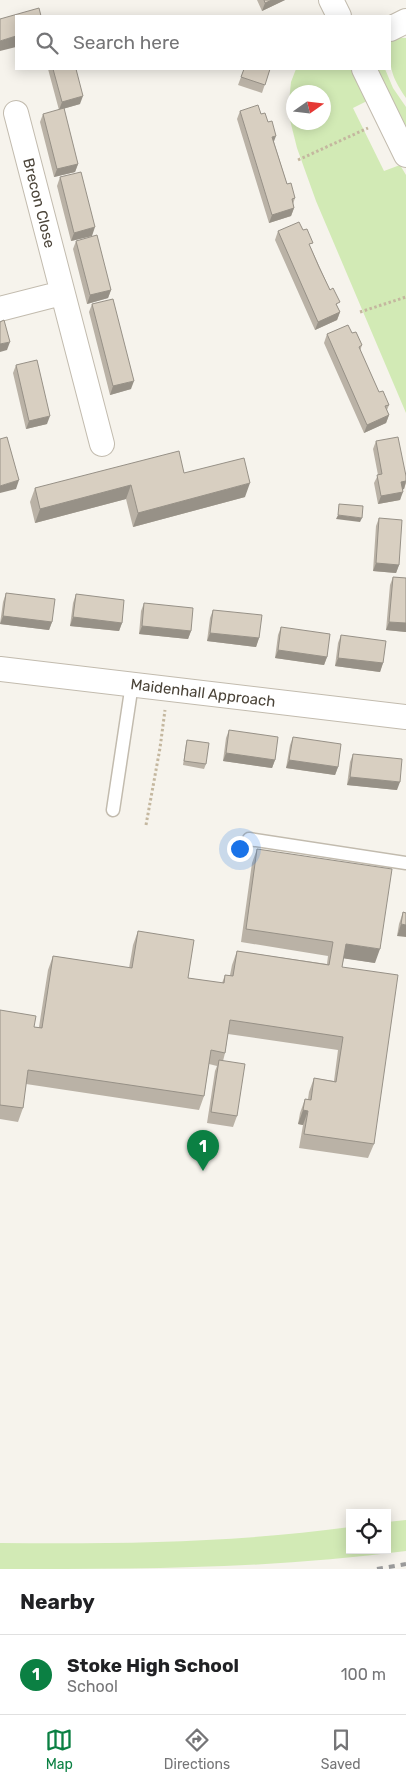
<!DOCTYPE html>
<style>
body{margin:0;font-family:Rubik,sans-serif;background:#f2f2f2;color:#202124}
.controls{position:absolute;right:15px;bottom:15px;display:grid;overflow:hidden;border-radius:0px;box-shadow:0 2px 12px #0003}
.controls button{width:45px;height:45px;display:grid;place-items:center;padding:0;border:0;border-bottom:1px solid #e0e0e0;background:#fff;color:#202124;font:25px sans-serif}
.compass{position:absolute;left:286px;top:85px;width:45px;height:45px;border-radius:50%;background:#fff;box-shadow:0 2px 12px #0003;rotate:76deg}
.you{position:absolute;left:239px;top:848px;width:18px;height:18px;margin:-12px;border:4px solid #fff;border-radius:50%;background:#1a73e8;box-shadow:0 0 0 8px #1a73e833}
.badge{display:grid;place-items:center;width:32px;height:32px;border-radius:50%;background:#0b8043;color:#fff;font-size:16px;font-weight:700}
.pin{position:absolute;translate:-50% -41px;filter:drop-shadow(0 1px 2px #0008)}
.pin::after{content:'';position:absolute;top:26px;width:18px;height:15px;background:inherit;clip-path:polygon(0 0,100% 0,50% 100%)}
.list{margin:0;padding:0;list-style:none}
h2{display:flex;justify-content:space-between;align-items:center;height:65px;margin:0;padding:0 20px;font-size:21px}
h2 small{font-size:16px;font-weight:400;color:#757577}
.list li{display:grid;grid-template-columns:32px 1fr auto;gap:15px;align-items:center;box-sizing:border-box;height:80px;padding:0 20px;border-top:1px solid #e0e0e0}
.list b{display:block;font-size:19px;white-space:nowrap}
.list p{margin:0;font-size:16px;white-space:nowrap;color:#757577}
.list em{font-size:16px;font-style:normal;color:#757577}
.icon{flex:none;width:28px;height:28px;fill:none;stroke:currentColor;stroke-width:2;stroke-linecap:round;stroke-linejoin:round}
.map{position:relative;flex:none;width:406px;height:1569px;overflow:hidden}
.search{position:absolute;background:#fff;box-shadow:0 2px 12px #0003;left:15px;right:15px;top:15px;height:55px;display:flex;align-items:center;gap:12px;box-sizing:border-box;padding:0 18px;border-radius:0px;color:#757577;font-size:19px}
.sheet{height:145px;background:#fff}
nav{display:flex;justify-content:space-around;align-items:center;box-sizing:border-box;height:70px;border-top:1px solid #e0e0e0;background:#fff;font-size:14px;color:#757577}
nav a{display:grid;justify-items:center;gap:2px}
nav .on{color:#0b8043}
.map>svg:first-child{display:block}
.green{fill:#d2eab5;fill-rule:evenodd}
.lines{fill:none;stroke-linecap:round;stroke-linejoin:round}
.service-casing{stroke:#c2bbae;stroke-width:15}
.minor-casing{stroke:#c2bbae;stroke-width:26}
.path{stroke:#c4b79f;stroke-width:3;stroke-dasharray:2.5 2.5;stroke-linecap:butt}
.service{stroke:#fff;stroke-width:12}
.minor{stroke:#fff;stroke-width:24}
.rail{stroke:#9a9a9a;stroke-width:4;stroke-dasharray:6 6;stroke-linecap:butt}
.wall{fill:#bab2a6}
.shaded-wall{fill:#979187}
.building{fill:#d8cfc1;stroke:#979187}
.labels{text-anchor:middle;stroke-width:4;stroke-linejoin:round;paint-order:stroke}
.street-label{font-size:15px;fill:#4b4439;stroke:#fff}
</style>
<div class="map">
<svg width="406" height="1569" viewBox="0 0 406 1569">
<rect width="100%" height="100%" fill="#f6f3ec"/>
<path class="green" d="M390 37 406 38V98C389 73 390 67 390 37Z
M296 69H355L367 101 353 108 384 171 400 165 406 175V413L316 201 297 148 288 112 291 82ZM294 92H324V122H294Z
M374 69H385L393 88 406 107V127L400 124Z
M406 1520V1551C272 1569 136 1569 0 1569V1543C117 1544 234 1543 350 1527V1550H387V1522Z"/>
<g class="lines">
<g class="service-casing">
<path id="service" d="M113 810 132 684
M249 839 406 863"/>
</g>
<g class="minor-casing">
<path id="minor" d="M331 0 339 16
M390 29 406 21
M364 69 406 155
M16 113 102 444
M0 309 62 293
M0 669 406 717"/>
</g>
<path class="path" d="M298 160 368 128
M360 312 406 297
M146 825 160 748 165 710"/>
<use href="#service" class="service"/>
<use href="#minor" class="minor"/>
<path class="rail" d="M377 1569 406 1564"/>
</g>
<path class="wall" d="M257 0H285L262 11Z
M48 69H76L80 104 59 110Z
M244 69H270L262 93 238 85Z
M240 111 261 114 274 142 287 184 295 198 293 204 294 208 291 216 269 223 237 119Z
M43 114 78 164 75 172 54 177 40 122Z
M60 177 92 236 71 241 57 186Z
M278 231 311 248 340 312 337 320 315 330 275 240Z
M76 241 111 290 108 298 87 304 73 249Z
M92 304 131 389 110 395 89 312Z
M352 333 362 345 360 351 379 392 389 405 387 410 389 415 386 423 364 433 324 343 327 334Z
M16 365 47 424 26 429 13 373Z
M376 441 406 476V483L404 489 402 490 400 500 378 504 374 483 378 475 373 449Z
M184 473 245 497 133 527 126 499 35 523 30 502 35 488Z
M379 518 399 565 396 573 373 571 376 526Z
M393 577 406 578V632L386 630 390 585Z
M6 593 52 622 49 630 0 624 3 602Z
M76 594 122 623 119 631 70 626 73 603Z
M144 603 191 631 188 639 139 634 141 611Z
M213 610 259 638 256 647 207 641 210 618Z
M281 627 327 657 324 665 275 658 278 635Z
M341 635 383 663 380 672 335 666 338 643Z
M229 730 275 760 272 768 223 761 226 738Z
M293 737 338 767 335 775 286 768 290 745Z
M187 740 206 764 204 769 183 765 186 744Z
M353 754 397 790 347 785 350 762Z
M257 849 375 963 344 958 342 967 374 1144 368 1158 299 1148 303 1125 298 1124 300 1113 305 1099H308L309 1092 314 1078 334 1081 338 1050 228 1034 225 1053 223 1061 237 1116 233 1127 207 1123 215 1071 217 1066 209 1064 204 1096 199 1110 26 1084 23 1108 18 1122 0 1119V1010L34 1027H39L48 970 53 956 129 968 133 945 138 931 188 978 222 983 225 975H230L232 965 237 951 327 964 328 956 241 942 252 863Z
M403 912 406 913 397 936 399 924Z"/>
<path class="shaded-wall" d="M272 0H285L262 11 265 3Z
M16 36V47L0 51V41Z
M83 96 80 104 59 110 62 102Z
M276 136 273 144 272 137Z
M78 164 75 172 54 177 57 169Z
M294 208 291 216 269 223 272 215Z
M95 227 92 236 71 241 74 233Z
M111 290 108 298 87 304 90 295Z
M340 312 337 320 315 330 318 322Z
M10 342 7 350 0 352V344Z
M134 381 131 389 110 395 113 386Z
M389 415 386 423 364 433 367 425Z
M50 416 47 424 26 429 29 421Z
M19 480 16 489 0 493V486Z
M406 481 404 489 398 490 401 482Z
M250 483 245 497 133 527 138 513Z
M131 485 126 499 35 523 40 509Z
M403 492 400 500 378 504 381 496Z
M338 515 362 518 360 522 336 519Z
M376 563 399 565 396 573 373 571Z
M3 616 52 622 49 630 0 624Z
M73 617 122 623 119 631 70 626Z
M389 622 406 623V632L386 630Z
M142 626 191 631 188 639 139 634Z
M210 633 259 638 256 647 207 641Z
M278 650 327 657 324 665 275 658Z
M338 658 383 663 380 672 335 666Z
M226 753 275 760 272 768 223 761Z
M289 760 338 767 335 775 286 768Z
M350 777 400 782 397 790 347 785Z
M401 924 406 925V937L397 936Z
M346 944 380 949 375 963 341 958Z
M303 1110 308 1111 303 1125 298 1124Z"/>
<path class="building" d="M264 0H272L265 3Z
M39 8 41 16H16V36L0 41V19Z
M53 69H76L83 96 62 102Z
M244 69H270L265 85 241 77Z
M258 105 261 114 265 113 268 122 272 121 276 136 272 137 287 184 291 183 295 198 292 199 294 208 272 215 240 111Z
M64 108 78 164 57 169 43 114Z
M81 172 95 227 74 233 60 177Z
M299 222 303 230 307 229 313 243 309 244 319 267 330 290 333 288 340 302 336 304 340 312 318 322 278 231Z
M97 235 111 290 90 295 76 241Z
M113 299 134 381 113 386 92 304Z
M4 320 10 342 0 344V322Z
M348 325 352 333 356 332 362 345 359 347 379 392 383 391 389 405 385 406 389 415 367 425 327 334Z
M37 360 50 416 29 421 16 365Z
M7 437 19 480 0 486V439Z
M398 437 406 476V481L401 482 403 492 381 496 377 475 382 474 376 441Z
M179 451 184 473 244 458 250 483 138 513 131 485 40 509 35 488Z
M339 504 363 506 362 518 338 515Z
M379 518 402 520 399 565 376 563Z
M393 577 406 578V623L389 622Z
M6 593 55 599 52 622 3 616Z
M76 594 124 600 122 623 73 617Z
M144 603 193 608 191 631 142 626Z
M213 610 262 615 259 638 210 633Z
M281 627 330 634 327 657 278 650Z
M341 635 386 641 383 663 338 658Z
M229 730 278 737 275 760 226 753Z
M293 737 341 744 338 767 289 760Z
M187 740 209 743 206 764 184 761Z
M353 754 402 759 400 782 350 777Z
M257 849 392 869 380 949 346 944 342 967 398 975 374 1144 304 1134 308 1111 303 1110 305 1099 311 1100 314 1078 336 1082 343 1037 230 1020 225 1053 211 1050 204 1096 28 1070 23 1108 0 1105V1010L36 1016 34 1027 42 1028 53 956 132 968 138 931 194 940 188 978 224 983 225 975 233 976 237 951 329 965 333 942 246 929Z
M403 912 406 913V925L401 924Z
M219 1060 245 1064 237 1116 211 1112Z"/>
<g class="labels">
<g class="street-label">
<text transform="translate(39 203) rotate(76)" y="5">Brecon Close</text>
<text transform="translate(203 693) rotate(7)" y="5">Maidenhall Approach</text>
</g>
</g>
</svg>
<div class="controls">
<button><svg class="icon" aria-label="locate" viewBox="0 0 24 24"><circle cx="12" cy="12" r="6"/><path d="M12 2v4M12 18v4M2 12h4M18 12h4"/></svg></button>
</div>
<svg class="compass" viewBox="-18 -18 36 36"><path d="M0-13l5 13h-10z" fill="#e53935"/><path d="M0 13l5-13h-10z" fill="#757577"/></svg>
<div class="you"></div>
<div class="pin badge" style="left:203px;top:1171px">1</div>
<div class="search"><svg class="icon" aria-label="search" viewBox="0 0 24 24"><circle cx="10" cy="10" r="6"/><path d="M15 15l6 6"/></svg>Search here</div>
</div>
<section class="sheet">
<h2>Nearby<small></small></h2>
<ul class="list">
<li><span class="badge">1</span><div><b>Stoke High School</b><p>School</p></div><em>100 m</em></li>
</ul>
</section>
<nav>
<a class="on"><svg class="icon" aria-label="map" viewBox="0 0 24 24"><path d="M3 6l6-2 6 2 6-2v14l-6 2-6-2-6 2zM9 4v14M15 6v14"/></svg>Map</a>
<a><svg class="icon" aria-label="directions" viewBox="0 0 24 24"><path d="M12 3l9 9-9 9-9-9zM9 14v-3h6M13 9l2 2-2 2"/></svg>Directions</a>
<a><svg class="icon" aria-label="saved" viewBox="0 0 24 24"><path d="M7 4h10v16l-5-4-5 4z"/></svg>Saved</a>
</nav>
